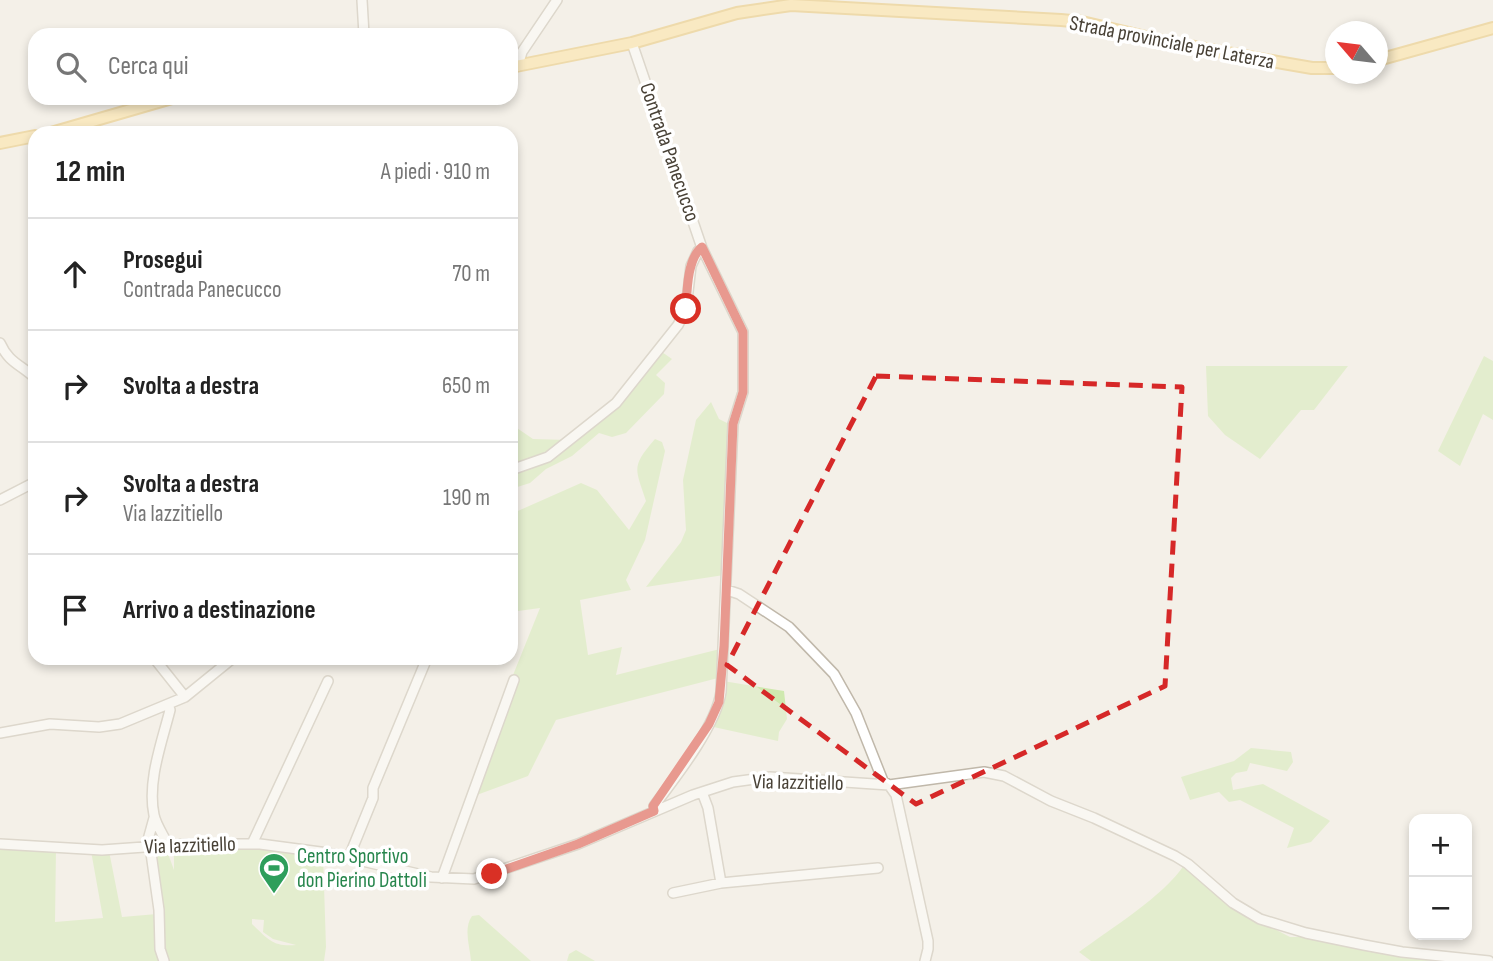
<!DOCTYPE html>
<html lang="it">
<meta charset="utf-8">
<style>
body{margin:0;font-family:"Sofia Sans Condensed",sans-serif;background:#f6f6f6;color:#222}
.controls{position:absolute;right:21px;bottom:21px;display:grid;overflow:hidden;border-radius:14px;box-shadow:0 4px 10px #0003}
.controls button{width:63px;height:63px;display:grid;place-items:center;padding:0;border:0;border-bottom:2px solid #e0e0e0;background:#fff;color:#222;font:35px sans-serif}
.compass{position:absolute;left:1325px;top:21px;width:63px;height:63px;border-radius:50%;background:#fff;box-shadow:0 4px 10px #0003;rotate:298deg}
.stop{position:absolute;width:21px;height:21px;margin:-16px;border:5px solid #d93025;border-radius:50%;background:#fff}
.stop.end{background:#d93025;border-color:#fff;box-shadow:0 2px 7px #0008}
.list{margin:0;padding:0;list-style:none}
h2{display:flex;justify-content:space-between;align-items:center;height:91px;margin:0;padding:0 28px;font-size:30px}
h2 small{font-size:23px;font-weight:400;color:#767676}
.list li{display:grid;grid-template-columns:46px 1fr auto;gap:21px;align-items:center;box-sizing:border-box;height:112px;padding:0 28px;border-top:2px solid #e0e0e0}
.list b{display:block;font-size:26px;white-space:nowrap}
.list p{margin:0;font-size:23px;white-space:nowrap;color:#767676}
.list em{font-size:23px;font-style:normal;color:#767676}
.icon{flex:none;width:38px;height:38px;fill:none;stroke:currentColor;stroke-width:2;stroke-linecap:round;stroke-linejoin:round}
.map{position:relative;flex:none;width:1493px;height:961px;overflow:hidden}
.search{position:absolute;background:#fff;box-shadow:0 4px 10px #0003;left:28px;top:28px;width:490px;height:77px;display:flex;align-items:center;gap:18px;box-sizing:border-box;padding:0 24px;border-radius:21px;color:#767676;font-size:26px}
.panel{position:absolute;background:#fff;box-shadow:0 4px 10px #0003;left:28px;top:126px;width:490px;height:539px;border-radius:21px}
.map>svg:first-child{display:block}
.green{fill:#cfe9af;fill-rule:evenodd}
.lines{fill:none;stroke-linecap:round;stroke-linejoin:round}
.minor-casing{stroke:#c0b8aa;stroke-width:12}
.major-casing{stroke:#e7bf63;stroke-width:14}
.minor{stroke:#fff;stroke-width:9}
.major{stroke:#ffe196;stroke-width:10}
.route{stroke:#d93025;stroke-width:9}
.marked{fill:none;stroke:#d62828;stroke-width:5;stroke-dasharray:14 9;stroke-linejoin:round}
.labels{text-anchor:middle;stroke-width:7;stroke-linejoin:round;paint-order:stroke}
.street-label{font-size:21px;fill:#484136;stroke:#fff}
.leisure-label{font-size:21px;fill:#27864d;stroke:#fff;text-anchor:start}
</style>
<div class="map">
<svg width="1493" height="961" viewBox="0 0 1493 961">
<rect width="100%" height="100%" fill="#f4f0e8"/>
<path class="green" d="M659 350 672 359 656 375 665 383 664 394 626 433 612 437 599 433 572 456 546 469 530 483 511 489V471L549 457 614 408Z
M1484 356 1493 361V420L1483 414 1460 466 1438 451Z
M1206 366H1348L1314 410H1301L1260 459 1225 435 1208 416Z
M711 402 719 419 729 424 724 575 646 587 681 542 686 530 683 480 696 420Z
M511 424 533 439 568 440 531 461 511 466Z
M655 439 662 442 665 451 645 540 626 580 631 590 580 600 588 655 622 647 616 675 720 649 718 678 556 720 528 776 474 796 505 695 540 608 511 612V514L581 483 597 490 629 530 646 501C635 468 631 467 655 439Z
M723 681 784 691 787 719 779 732 778 741 709 726Z
M1251 748 1291 752 1293 762 1287 771 1250 763 1247 771 1236 773 1231 778 1233 790 1263 784 1327 819 1330 821 1311 842 1287 848 1294 828 1240 800 1229 802 1219 792 1190 800 1181 777 1234 761Z
M243 846 323 855 326 947 324 961H167L161 939 153 851H167L174 870V850ZM252 919 264 920 263 932 273 939 296 945C273 947 268 939 252 924Z
M0 847 56 849 55 922 103 918 91 851H109L122 917 157 914 155 940 160 961H0Z
M1184 865 1243 913 1290 937H1310L1466 961H1091L1079 952C1109 930 1165 895 1184 865Z
M479 915 531 961H471C470 946 463 929 472 916Z
M576 950 595 961H567L569 954Z"/>
<g class="lines">
<g class="minor-casing">
<path id="minor" d="M362 0 364 35
M518 66 522 52 557 0
M0 343C9 363 20 364 35 378
M511 470 548 457 616 403 678 325 686 309 691 266 698 251 702 248 632 43
M0 500 35 482
M727 590 739 594 789 627 834 674 856 713 883 781 889 785 896 795 928 941V949L925 961
M154 658 185 697
M168 705 170 710C162 742 147 781 154 815 156 825 164 836 168 845
M0 733 50 724 99 727 120 724 185 697 233 658
M702 792 708 808 721 883
M654 811V806C675 778 716 726 721 692L733 424 743 392V332L702 248
M0 844 102 850 187 844H260L328 853 431 877 474 879 578 844 693 795 733 782 770 777 889 785 984 772 1004 776 1051 801 1094 818 1175 856 1188 864 1233 903 1260 919 1306 933 1364 945 1402 952 1489 961
M252 844 328 681
M150 846 159 910 160 949 164 961
M146 847 154 818
M349 857 373 798V788L427 658
M442 878 514 680
M673 893 721 883 878 868"/>
</g>
<g class="major-casing">
<path id="major" d="M1378 60 1493 28
M511 67 632 43 737 13 791 5 1061 20 1082 22 1167 42 1283 63 1312 68H1336
M51 133 172 98
M0 143 35 136"/>
</g>
<use href="#minor" class="minor"/>
<use href="#major" class="major"/>
</g>
<g class="lines">
<path class="route" d="M492 874 578 844 654 811 653 806 709 724 719 702 724 646 733 424 743 392V332L702 247C687 259 687 291 686 309"/>
</g>
<path d="M0 0H1493V961H0ZM876 376 1182 387 1165 686 916 804 727 665Z" fill="#f4f0e8" fill-opacity=".55" fill-rule="evenodd"/>
<path class="marked" d="M876 376 1182 387 1165 686 916 804 727 665Z"/>
<defs>
<g id="stadium-pin" transform="scale(1.575)"><path d="M0 17L-7.5 6A9.5 9.5 0 1 1 7.5 6Z" fill="#2e9e5b" stroke="#fff"/><path d="M0-5a6.5 5 0 1 0 0 10a6.5 5 0 1 0 0-10ZM-3.5-1.8h7v3.6h-7Z" fill="#fff"/></g>
</defs>
<g fill-rule="evenodd">
<use href="#stadium-pin" x="274" y="868"/>
</g>
<g class="labels">
<g class="street-label">
<text transform="translate(1172 42) rotate(11)" y="7">Strada provinciale per Laterza</text>
<text transform="translate(670 152) rotate(71)" y="7">Contrada Panecucco</text>
<text transform="translate(798 782) rotate(1)" y="7">Via Iazzitiello</text>
<text transform="translate(190 845) rotate(-2)" y="7">Via Iazzitiello</text>
</g>
<g class="leisure-label">
<text x="297" y="863">Centro Sportivo<tspan x="297" dy="24">don Pierino Dattoli</tspan></text>
</g>
</g>
</svg>
<div class="controls">
<button>+</button>
<button>−</button>
</div>
<svg class="compass" viewBox="-18 -18 36 36"><path d="M0-13l5 13h-10z" fill="#e53935"/><path d="M0 13l5-13h-10z" fill="#767676"/></svg>
<div class="stop" style="left:686px;top:309px"></div>
<div class="stop end" style="left:492px;top:874px"></div>
<div class="search"><svg class="icon" aria-label="search" viewBox="0 0 24 24"><circle cx="10" cy="10" r="6"/><path d="M15 15l6 6"/></svg>Cerca qui</div>
<section class="panel">
<h2>12 min<small>A piedi · 910 m</small></h2>
<ul class="list">
<li><svg class="icon" aria-label="ahead" viewBox="0 0 24 24"><path d="M12 20V5M6 11l6-6 6 6"/></svg><div><b>Prosegui</b><p>Contrada Panecucco</p></div><em>70 m</em></li>
<li><svg class="icon" aria-label="right" viewBox="0 0 24 24"><path d="M7 20v-9h11M14 6l5 5-5 5"/></svg><div><b>Svolta a destra</b></div><em>650 m</em></li>
<li><svg class="icon" aria-label="right" viewBox="0 0 24 24"><path d="M7 20v-9h11M14 6l5 5-5 5"/></svg><div><b>Svolta a destra</b><p>Via Iazzitiello</p></div><em>190 m</em></li>
<li><svg class="icon" aria-label="arrive" viewBox="0 0 24 24"><path d="M6 21V4h12l-3 4 3 4H6"/></svg><div><b>Arrivo a destinazione</b></div></li>
</ul>
</section>
</div>
